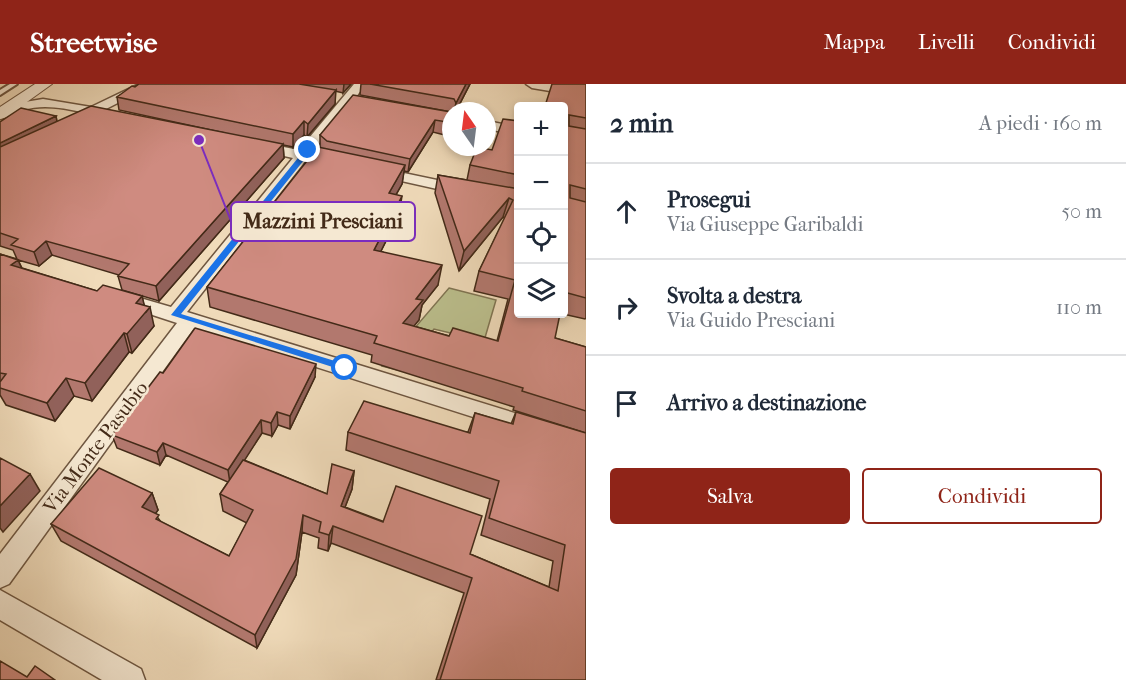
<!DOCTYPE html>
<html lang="it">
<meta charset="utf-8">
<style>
body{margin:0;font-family:"IM FELL French Canon",serif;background:#f6f6f7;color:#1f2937}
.controls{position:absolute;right:18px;top:18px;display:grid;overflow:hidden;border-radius:6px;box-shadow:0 3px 9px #0003}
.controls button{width:54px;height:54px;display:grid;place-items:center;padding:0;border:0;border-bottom:2px solid #e0e1e3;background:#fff;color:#1f2937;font:30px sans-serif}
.compass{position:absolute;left:442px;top:18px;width:54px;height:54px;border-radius:50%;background:#fff;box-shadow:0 3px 9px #0003;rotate:346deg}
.stop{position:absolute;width:18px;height:18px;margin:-14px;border:4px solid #1a73e8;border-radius:50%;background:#fff}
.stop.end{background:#1a73e8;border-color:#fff;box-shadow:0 2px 6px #0008}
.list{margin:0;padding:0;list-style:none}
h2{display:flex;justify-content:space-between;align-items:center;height:78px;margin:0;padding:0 24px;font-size:26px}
h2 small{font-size:20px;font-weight:400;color:#747a83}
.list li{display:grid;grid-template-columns:39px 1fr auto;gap:18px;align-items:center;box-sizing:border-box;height:96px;padding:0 24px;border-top:2px solid #e0e1e3}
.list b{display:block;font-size:22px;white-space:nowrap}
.list p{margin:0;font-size:20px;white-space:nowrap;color:#747a83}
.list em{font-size:20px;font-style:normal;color:#747a83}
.actions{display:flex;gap:12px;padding:18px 24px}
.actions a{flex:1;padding:14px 0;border:2px solid #8f2418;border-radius:6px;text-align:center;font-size:21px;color:#8f2418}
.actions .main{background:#8f2418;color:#fff}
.icon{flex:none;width:33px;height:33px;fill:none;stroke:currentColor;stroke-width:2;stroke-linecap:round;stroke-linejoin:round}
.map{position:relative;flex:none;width:586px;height:596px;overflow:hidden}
header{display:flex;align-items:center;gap:36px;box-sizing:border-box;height:84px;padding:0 30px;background:#8f2418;color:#fff}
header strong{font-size:28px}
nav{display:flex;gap:33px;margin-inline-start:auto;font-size:21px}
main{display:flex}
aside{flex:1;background:#fff}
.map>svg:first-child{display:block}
.green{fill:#bcc08e;stroke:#807553;stroke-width:1.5}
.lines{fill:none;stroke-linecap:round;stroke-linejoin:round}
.service-casing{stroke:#6e5640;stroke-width:4}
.minor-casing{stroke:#6e5640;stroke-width:3}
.tertiary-casing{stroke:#6e5640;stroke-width:2}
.service{fill:#f5e8d2;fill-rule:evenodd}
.minor{fill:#f5e8d2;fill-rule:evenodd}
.tertiary{fill:#f5e8d2;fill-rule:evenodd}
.wall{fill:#b2786e;stroke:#432a18;stroke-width:1.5}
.shaded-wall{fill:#91615a;stroke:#432a18;stroke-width:1.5}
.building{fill:#cf8b80;stroke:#432a18;stroke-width:1.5}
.route{fill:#1a73e8}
.labels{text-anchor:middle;stroke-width:5;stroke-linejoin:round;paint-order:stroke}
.street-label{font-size:20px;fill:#432a18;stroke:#f5e8d2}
.leader{fill:none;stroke:#7b2cbf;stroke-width:2}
.callout-dot{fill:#7b2cbf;stroke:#f5e8d2;stroke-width:2}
.callout{fill:#f5e8d2;stroke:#7b2cbf;stroke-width:2}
.callout-label{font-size:21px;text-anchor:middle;font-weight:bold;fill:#432a18}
</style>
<header>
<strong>Streetwise</strong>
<nav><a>Mappa</a><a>Livelli</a><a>Condividi</a></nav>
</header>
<main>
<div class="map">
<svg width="586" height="596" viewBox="0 0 586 596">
<rect width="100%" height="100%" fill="#f0dbba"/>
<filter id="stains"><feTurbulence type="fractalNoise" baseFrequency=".00333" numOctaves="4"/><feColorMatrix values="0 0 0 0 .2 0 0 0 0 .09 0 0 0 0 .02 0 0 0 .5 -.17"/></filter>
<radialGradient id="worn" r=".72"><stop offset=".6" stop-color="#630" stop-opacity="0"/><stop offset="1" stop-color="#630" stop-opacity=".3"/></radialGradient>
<path class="green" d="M449 204 496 216 484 257 434 245 401 287 382 282Z"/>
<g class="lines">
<g class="service-casing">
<path id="service" d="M10 0H17L0 11V6Z"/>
</g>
<g class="minor-casing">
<path id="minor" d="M139 0H155L104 26 118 29 120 32 118 35C113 36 89 33 83 32L82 28C63 24 43 20 23 26 15 29 8 33 0 35V26L25 18 43 15 91 23Z
M354 0H366L312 69 344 76 346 79 344 82 339 83 306 76 187 228 586 351V369L194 244 9 500 0 504V470L177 239 116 219 114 215 116 211 123 209 171 223 293 74 253 65 251 62 253 59 258 58 299 66Z
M526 0H554L586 5V13L532 4Z
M487 37 518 43V51L487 45Z
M375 83 518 113V123L370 90 368 87Z
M0 506 141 585 145 596H102L0 536Z"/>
</g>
<g class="tertiary-casing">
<path id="tertiary" d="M35 0H52L6 33 0 35V23Z"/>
</g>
<use href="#service" class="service"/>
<use href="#minor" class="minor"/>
<use href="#tertiary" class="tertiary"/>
</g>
<path class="wall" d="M139 0H351L343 9 335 7V20L307 53 304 51 293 63 283 61 284 74 159 217 122 206 118 192 119 191 52 171 39 182 18 176 22 184 97 207 142 212 144 222 154 242 132 269 129 268 92 317 74 312 55 337 6 321 0 311V170L17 175 13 166 0 162V38L56 32 57 38 225 49 119 26 117 13Z
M361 0H470L456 27 451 28 360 11Z
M586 0V234L585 235 563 230H564V22Z
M451 28 450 40 445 51 433 48 408 88 404 87 402 100 396 111 399 131 381 167 438 201 422 221 419 236 413 242 449 252 497 257 508 215 474 207 479 187 505 134 503 133 459 187 435 109 438 91 467 96 470 81 492 66 519 37V230L555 254 586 263V349L513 326 514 323 371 278 372 271 210 223 207 203 320 64V51Z
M163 289 315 293 290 345 278 341 272 352 262 349 244 376 327 410 354 387 352 405 345 423 470 470 549 503 553 477 481 451 490 415 346 366 348 348H468L475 329 511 340 516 328 586 349V596H436L464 509 331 459 328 467 318 464 319 454 302 448 296 491 257 564 61 457 51 440 152 409 158 426 155 430 161 438 229 472 247 439 223 427 220 410 228 398 166 371 160 381 117 364 112 351Z"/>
<path class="shaded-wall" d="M344 0H351L343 9Z
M466 0H470L456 27H454L456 19Z
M336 6 335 20 307 53 308 40Z
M451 31 450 40 445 51 447 38Z
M56 32 57 38 0 67V59Z
M435 36 433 48 408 88 410 75Z
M304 37V51L293 63V50Z
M283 60 284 74 159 217 156 202Z
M405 81 402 100 386 128 389 109Z
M402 112 399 131 372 185 374 166Z
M509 114 503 133 459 187 464 167Z
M46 157 52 171 39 182 34 168Z
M18 176 26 194 11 181Z
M442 181 438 201 422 221 419 236 400 259 403 239 416 215Z
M142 212 146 228 150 223 154 242 132 269 127 250 136 219Z
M124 249 129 268 92 317 85 299Z
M316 280 315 293 290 345V332Z
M66 294 74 312 55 337 47 319Z
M277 328 278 341 272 352 271 339Z
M261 336 262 349 230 399 228 386Z
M163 359 166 371 160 381 157 368Z
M354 387 352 405 339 439 341 422Z
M30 390 40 407 3 448 0 444V422Z
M152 409 158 426 148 440 142 423Z
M303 431 302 448 296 491 257 564 255 551Z
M333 442 331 459 328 467 329 451Z"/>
<path class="building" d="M139 0H299L336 6 308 40 304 37 293 50 117 13 132 2 135 3Z
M370 0H466L456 19 454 15Z
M552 0H586V34L569 31V42L586 45V105L570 101V114L586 118V214L564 208V213V22H545Z
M353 11 451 28V31L447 38 435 36 410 75 327 57 320 51Z
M91 22 283 60 156 202 118 192 129 180 46 157 34 168 11 161 18 155 0 149V63Z
M21 24 56 32 0 59V38Z
M503 35 519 37V91L470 81 477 63 492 66Z
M318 63 405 81 389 109 402 112 374 166 442 181 416 215 423 216 403 239 449 252 453 244 498 257 515 196 479 187 513 116 509 114 464 167 438 91 519 105V230H560L555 254 586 263V327L522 307 523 304 374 259 377 252 207 203Z
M0 170 18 176 11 181 97 207 103 201 142 212 136 219 150 223 127 250 124 249 85 299 66 294 47 319 0 304V298L6 290 0 289Z
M195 244 316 280 290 332 277 328 271 339 261 336 228 386 163 359 157 368 112 351 160 288 163 289Z
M364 317 470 349 475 329 513 340 516 328 586 349V596H440L472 494 333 442 329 451 319 448 321 438 303 431 296 475 255 551 51 440 99 384 152 409 142 423 159 431 156 435 229 472 253 426 220 410 243 376 327 410 332 380 354 387 341 422 383 438 396 402 482 432 470 470 558 507 565 461 489 434 499 397 348 348Z
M0 374 30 390 0 422Z
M0 577 27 593 35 582 55 596H0Z"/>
<path class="route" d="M306 64 312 66 181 230 348 281V286L345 287 171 231Z"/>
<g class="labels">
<g class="street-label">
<text transform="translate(95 363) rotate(-53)" y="7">Via Monte Pasubio</text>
</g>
</g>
<path class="leader" d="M199 56L231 137"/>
<circle class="callout-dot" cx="199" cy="56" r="6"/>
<rect class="callout" x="231" y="118" width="184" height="39" rx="6"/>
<g class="callout-label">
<text x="323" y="144">Mazzini Presciani</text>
</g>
<rect width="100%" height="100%" filter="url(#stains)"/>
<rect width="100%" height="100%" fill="url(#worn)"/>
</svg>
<div class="controls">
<button>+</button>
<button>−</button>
<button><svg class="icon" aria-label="locate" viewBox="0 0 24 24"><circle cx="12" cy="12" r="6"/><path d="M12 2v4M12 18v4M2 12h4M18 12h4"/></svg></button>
<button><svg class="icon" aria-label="layers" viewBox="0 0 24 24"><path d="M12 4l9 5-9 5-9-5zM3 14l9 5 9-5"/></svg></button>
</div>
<svg class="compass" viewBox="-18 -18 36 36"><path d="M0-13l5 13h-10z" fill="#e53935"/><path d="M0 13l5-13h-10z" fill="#747a83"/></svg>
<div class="stop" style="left:345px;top:284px"></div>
<div class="stop end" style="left:308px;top:66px"></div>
</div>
<aside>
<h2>2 min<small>A piedi · 160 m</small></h2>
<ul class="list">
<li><svg class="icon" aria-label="ahead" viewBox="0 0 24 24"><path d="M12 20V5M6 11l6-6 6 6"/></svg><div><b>Prosegui</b><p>Via Giuseppe Garibaldi</p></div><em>50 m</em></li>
<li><svg class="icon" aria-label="right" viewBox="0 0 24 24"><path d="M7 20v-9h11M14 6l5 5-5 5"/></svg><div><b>Svolta a destra</b><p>Via Guido Presciani</p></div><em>110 m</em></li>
<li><svg class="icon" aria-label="arrive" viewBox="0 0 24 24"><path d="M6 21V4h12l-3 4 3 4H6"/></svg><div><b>Arrivo a destinazione</b></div></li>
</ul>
<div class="actions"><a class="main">Salva</a><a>Condividi</a></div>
</aside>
</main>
